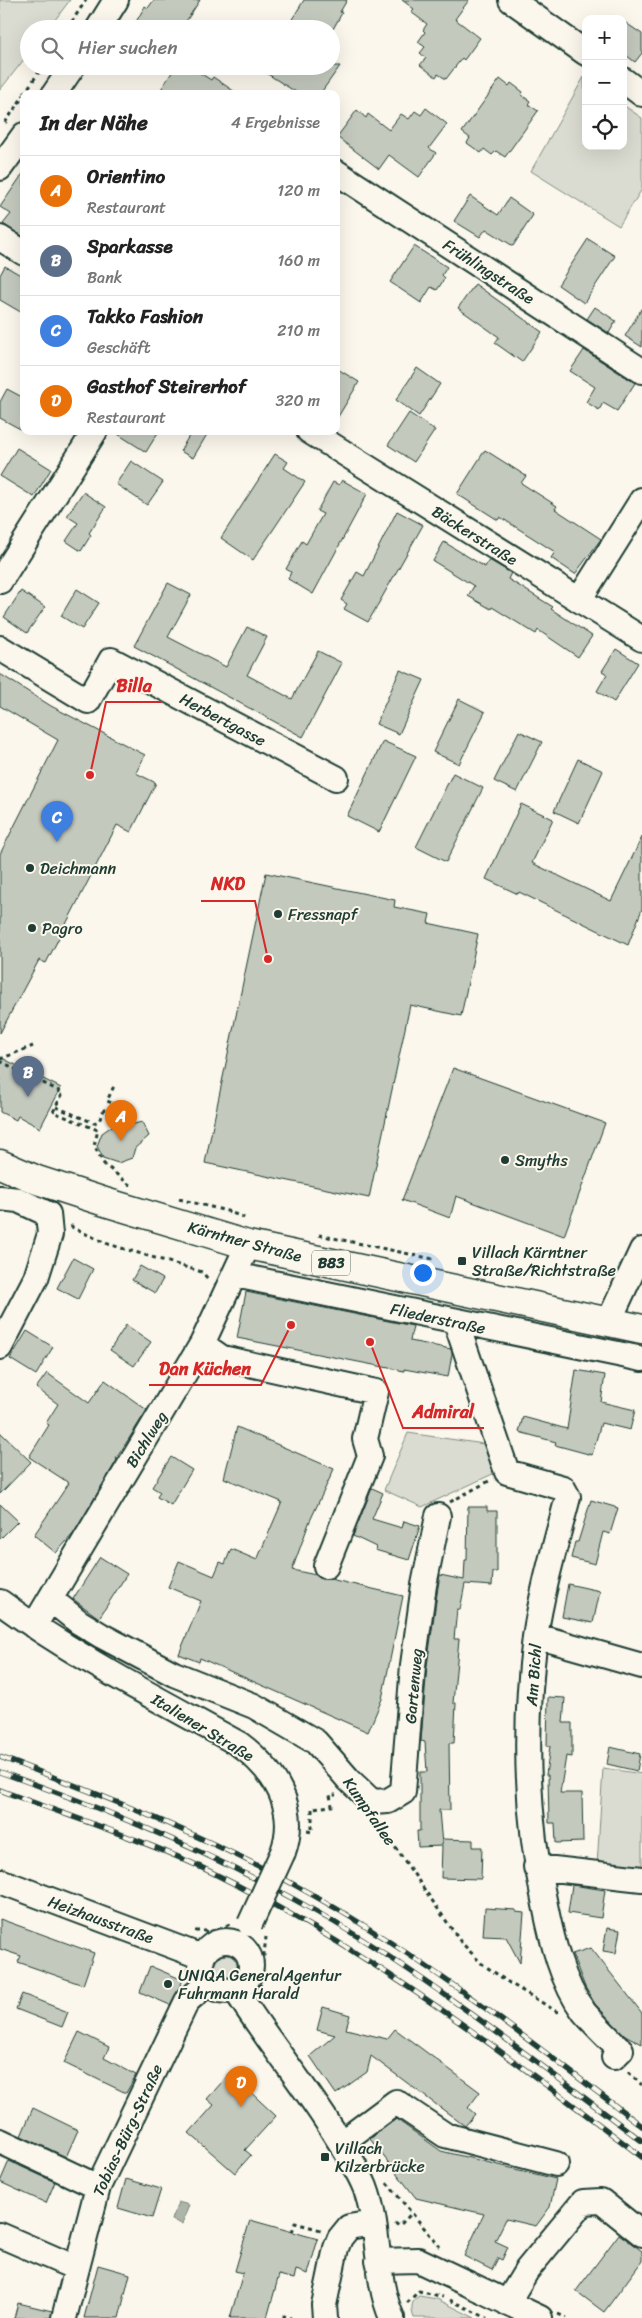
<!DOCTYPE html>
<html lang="de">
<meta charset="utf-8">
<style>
body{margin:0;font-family:Sriracha,sans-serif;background:#f2f2f2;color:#222}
.controls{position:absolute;right:15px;top:15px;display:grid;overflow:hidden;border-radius:10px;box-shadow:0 5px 20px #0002}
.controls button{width:45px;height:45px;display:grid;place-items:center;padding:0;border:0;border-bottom:1px solid #e0e0e0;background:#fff;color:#222;font:25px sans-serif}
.you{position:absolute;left:422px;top:1272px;width:18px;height:18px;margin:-12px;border:4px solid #fff;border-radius:50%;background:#1a73e8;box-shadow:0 0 0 8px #1a73e833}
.badge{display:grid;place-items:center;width:32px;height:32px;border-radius:50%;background:#2563eb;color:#fff;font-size:16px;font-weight:700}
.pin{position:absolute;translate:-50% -41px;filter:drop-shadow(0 1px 2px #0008)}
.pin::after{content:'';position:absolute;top:26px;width:18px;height:15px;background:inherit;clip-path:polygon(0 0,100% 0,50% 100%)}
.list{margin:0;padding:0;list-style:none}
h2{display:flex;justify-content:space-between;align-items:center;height:65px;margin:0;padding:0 20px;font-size:21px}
h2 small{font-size:16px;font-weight:400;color:#767676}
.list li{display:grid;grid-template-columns:32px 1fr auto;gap:15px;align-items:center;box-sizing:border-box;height:70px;padding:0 20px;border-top:1px solid #e0e0e0}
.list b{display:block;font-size:19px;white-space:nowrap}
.list p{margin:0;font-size:16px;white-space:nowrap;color:#767676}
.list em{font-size:16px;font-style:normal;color:#767676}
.icon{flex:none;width:28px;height:28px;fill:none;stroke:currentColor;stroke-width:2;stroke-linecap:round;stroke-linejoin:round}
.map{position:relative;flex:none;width:642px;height:2318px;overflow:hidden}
.search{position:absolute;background:#fff;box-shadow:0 5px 20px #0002;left:20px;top:20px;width:320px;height:55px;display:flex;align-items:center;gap:12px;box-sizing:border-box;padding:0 18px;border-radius:28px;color:#767676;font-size:19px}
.panel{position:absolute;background:#fff;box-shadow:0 5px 20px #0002;left:20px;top:90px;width:320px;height:345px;border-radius:10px}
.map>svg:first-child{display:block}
.green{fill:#dbdcd1;stroke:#7d8c82}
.water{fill:#adb4aa;stroke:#74847b}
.building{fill:#c4c9be;stroke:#1f3d34}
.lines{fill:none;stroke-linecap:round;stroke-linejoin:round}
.minor-casing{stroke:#1f3d34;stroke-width:28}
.major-casing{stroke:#1f3d34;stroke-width:31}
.path{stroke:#1f3d34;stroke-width:3;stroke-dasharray:4 4;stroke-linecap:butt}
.minor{stroke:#fbf7ec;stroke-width:24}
.major{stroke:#fbf7ec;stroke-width:28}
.rail-casing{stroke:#1f3d34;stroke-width:5.5}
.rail{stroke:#fbf7ec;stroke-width:4;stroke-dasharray:11;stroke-linecap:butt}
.minor-bridge-casing{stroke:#1f3d34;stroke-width:28;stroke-linecap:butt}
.minor-bridge{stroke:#fbf7ec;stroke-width:24}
.poi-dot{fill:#1f3d34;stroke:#fbf7ec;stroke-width:2}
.labels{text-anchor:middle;stroke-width:4;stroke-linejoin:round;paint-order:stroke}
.shield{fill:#fbf7ec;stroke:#61756b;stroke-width:1}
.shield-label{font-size:15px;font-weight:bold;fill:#1f3d34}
.street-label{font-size:16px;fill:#1f3d34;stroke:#fbf7ec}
.poi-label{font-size:16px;fill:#1f3d34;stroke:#fbf7ec;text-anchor:start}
.leader{fill:none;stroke:#d62828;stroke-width:2}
.callout-dot{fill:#d62828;stroke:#fbf7ec;stroke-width:2}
.callout-label{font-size:18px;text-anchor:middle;font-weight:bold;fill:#d62828;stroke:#fbf7ec;stroke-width:4;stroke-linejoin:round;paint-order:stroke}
</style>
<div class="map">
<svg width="642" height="2318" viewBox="0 0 642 2318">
<rect width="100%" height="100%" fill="#fbf7ec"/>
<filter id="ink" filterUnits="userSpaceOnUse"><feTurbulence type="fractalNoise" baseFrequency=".02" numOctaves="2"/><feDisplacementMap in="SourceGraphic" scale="10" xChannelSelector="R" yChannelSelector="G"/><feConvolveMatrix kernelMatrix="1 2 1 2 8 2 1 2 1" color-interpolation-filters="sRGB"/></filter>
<g filter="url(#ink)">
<path class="green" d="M0 0H70L48 29H29V53L0 90Z
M584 77 586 146H623V105L642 118V189L619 226 531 171Z
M408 1433 491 1445 499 1471 422 1507 384 1490Z
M603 1768 642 1774V1873L597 1866Z
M215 1966a11 11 0 1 1 22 0a11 11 0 1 1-22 0Z
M419 2296 437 2299 475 2318H414C411 2310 410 2301 419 2296Z"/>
<path class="water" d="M178 2202 189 2205 182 2224 172 2220Z"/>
<path class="building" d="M154 0H200L185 23 181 21 176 29H132L145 6 148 8Z
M304 0H347L340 12 342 13 333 29H286Z
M402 0H469L455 19 480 38 464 60 462 58 446 79 438 74 436 77 420 65 426 58 420 53 425 47 418 42 425 32 423 30 427 24 411 12 414 9Z
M623 21 642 34V53L635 62 623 53Z
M176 66H184L193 72 195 70 211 80 213 77 238 94H158Z
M255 66H340L320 94H299Z
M500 79 509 86 511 83 523 92 521 95 530 101 528 104 538 111 505 157 496 151 492 155 484 149 481 153 467 143 470 138 462 132Z
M426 108 447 124 429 148 436 153 419 177 389 155 379 169 337 137 357 110 366 118 368 114 389 130 401 114 409 119 415 111 421 115Z
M24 172V237L3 224 11 214 0 207Z
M470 196 498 215 509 198 533 215 513 246 486 229 480 237 454 221Z
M588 239 615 256 584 303 558 285Z
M414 246 447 267 442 275 445 278 437 290 431 287 421 303 390 282Z
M5 266 24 277V314L0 300V275Z
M475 284 542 332 522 362 495 343 499 337 458 308Z
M595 307 616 321 609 333 587 319Z
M642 308V347L625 336Z
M584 350 635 383 617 411 603 403 599 410 586 402 595 387 570 371Z
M336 368 359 382 336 420Z
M417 368 440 384 419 416 396 400Z
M7 389 24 398V431L0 418V402Z
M409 413 435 430 414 462 388 445Z
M113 431H159L146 452Z
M192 431H209L193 458 180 451Z
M17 448 51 469 34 497 0 476Z
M485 450 526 476 521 483 557 506 555 509 601 539 575 574 551 558 555 552 500 517 498 520 457 494Z
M275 454 288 462 284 468 305 482 253 560 221 538Z
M131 461 163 482 147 505 116 484Z
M342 480 367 494 313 594 288 579 291 572 286 569 302 541 306 544 323 514 317 511 333 482 339 485Z
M83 492 106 507 89 533 91 535 81 551 66 541 78 523 67 516Z
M397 511 423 525 368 622 344 609 347 604 341 600 357 572 364 576Z
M444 542 485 567 489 560 511 573 508 579 553 607 551 609 592 636 578 657 538 630 536 634 492 607 491 609 468 596 474 586 433 561Z
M168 583 191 595 168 637 226 667 247 627 267 637 247 675 292 699 318 651 342 663 303 737 134 646Z
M77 589 99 603 82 629 61 616Z
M21 591 45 607 27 633 4 617Z
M616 649 638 663 614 702 597 691 607 674 602 671Z
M400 670 424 680 399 734 376 724Z
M0 674 51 706 145 755 136 773 156 783 131 832 117 825 46 963 39 960 0 1033V854L58 740 0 706Z
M459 699 485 712 459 764 433 752Z
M519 731 542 742 517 792 494 781Z
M383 741 416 756 379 832 347 816Z
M578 759 603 771 579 823 554 811Z
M453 773 483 788 446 862 416 847Z
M521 804 553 819 532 863 611 901 642 837V909L628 945 519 892 518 894 486 879Z
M266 873 395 900 394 907 430 914 428 923 478 934 461 1016 410 1005 369 1198 205 1163Z
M0 1057 61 1088 40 1128 18 1116 16 1120 0 1112Z
M453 1068 605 1123 564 1236 456 1196 450 1218 402 1200Z
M142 1122 149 1136 135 1148 132 1158 118 1163 103 1158 97 1146 102 1133 115 1124 126 1126Z
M73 1258 93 1269 78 1299 57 1288Z
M140 1266 163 1279 155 1293 132 1280Z
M246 1292 413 1326 410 1341 451 1349 452 1354 448 1377 404 1369V1371L237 1338Z
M126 1325 151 1342 134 1366 110 1350Z
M27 1331 53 1347 36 1375 10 1359Z
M576 1370 605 1375 601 1402 635 1410 630 1430 601 1423 592 1455 555 1445 556 1442 519 1432 523 1417 567 1429Z
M47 1373 89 1403 105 1380 147 1410 116 1459 117 1460 74 1533 56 1553 34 1535 69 1483 29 1457 49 1425 46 1423 58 1404 36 1388Z
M237 1427 334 1469 309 1523 292 1570 316 1575 321 1579H330L403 1596 382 1699 368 1732 200 1658 199 1662 179 1654 201 1601 168 1587 179 1561 214 1576 220 1562 225 1564 231 1549 257 1560 282 1502 224 1478Z
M0 1432 31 1462 0 1494Z
M171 1457 192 1470 171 1505 157 1497 160 1492 152 1487Z
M372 1488 383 1493 372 1519 402 1528 404 1521 420 1526 409 1560 375 1550 376 1547 353 1536Z
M591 1500 618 1508 610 1534 603 1532 595 1564 571 1558 575 1542H578Z
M0 1504 18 1521 0 1539Z
M468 1507H487V1511H497V1572H493L492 1586 465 1584 460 1610 457 1609 454 1639H459L453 1703H456L454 1743H449L450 1810H439L442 1845V1839L473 1840V1847H482L481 1879 441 1878 442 1846 418 1847 417 1831H420V1772H427L425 1742 421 1741 427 1666 438 1587 440 1575 464 1580 465 1560H467Z
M100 1557 127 1574 99 1618 73 1599Z
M568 1584 600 1591 593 1623 562 1617Z
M548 1697 565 1698 563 1723H572V1757L566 1756 560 1793H582L583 1842 556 1843 555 1823H549L548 1775H546L550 1746H547Z
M610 1747 640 1754 637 1771 607 1764Z
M572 1885 605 1890 601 1918 568 1913Z
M485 1908 516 1910V1912L524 1913 520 1963 506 1937 483 1936Z
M0 1919 94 1953 83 1985 18 1962 21 1956 0 1949Z
M607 1928 620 1930 616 1953 603 1951Z
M591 1948 642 2013V2044L625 2035 612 2022 595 2004 585 1987 572 1954Z
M150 1966 183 1980 170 2005 140 1992Z
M22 1994 68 2012 62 2027 16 2009Z
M323 2007 350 2015 346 2029 387 2039 395 2029 480 2092 468 2108 475 2114 465 2126 371 2056 367 2072 336 2094 310 2056 335 2035 317 2030Z
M79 2032 109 2047 104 2058 136 2075 126 2093 64 2063Z
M230 2073 276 2116 245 2150 251 2155 235 2173 189 2133 214 2105 207 2099Z
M33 2108 78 2130 66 2157 21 2136Z
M396 2119 441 2151 556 2179 550 2207 536 2226 506 2219 495 2241 508 2247 502 2260 498 2258 492 2270 464 2256 484 2214 416 2198 370 2139Z
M9 2161 55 2182 46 2203 0 2182Z
M126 2179 161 2189 152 2218 118 2208Z
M250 2220 318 2239 308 2274 296 2270 294 2279 279 2275 267 2318H230L243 2273 235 2271Z
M619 2234 642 2251V2261L604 2312 576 2291Z
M98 2265 130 2274 119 2318H84Z
M18 2303 52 2311 51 2318H14Z"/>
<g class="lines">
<g class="minor-casing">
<path id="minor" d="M511 0 586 53
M98 29 116 0
M623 80 642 94
M54 94 73 66
M0 168 24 135
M336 172 642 371
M0 238 24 253
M309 431 642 639
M0 581 95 431
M579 600 642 500
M0 648 88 701 111 660 336 778
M0 1198 18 1200 48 1214 50 1234 36 1278 0 1347
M235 1275 642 1359
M609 1321 642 1250
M456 1322 507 1472 563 1488 568 1497C556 1543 542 1590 535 1637 524 1726 526 1818 545 1905 552 1940 562 1983 584 2012 595 2025 609 2038 621 2050L614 2057
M202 1344 222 1358 376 1392 365 1439 370 1456 326 1566
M50 1599 79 1622 102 1636 174 1674 254 1706 316 1742 349 1780 372 1802 388 1801 403 1792 413 1665 424 1585 438 1516
M0 1602C75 1657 158 1699 239 1744 274 1770 299 1807 283 1852
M34 1626 202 1344 248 1245
M536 1636 642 1666
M536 1867 642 1879
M0 1881 202 1957
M201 1966a25 25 0 1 1 50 0a25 25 0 1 1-50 0Z
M235 1989C266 2039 304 2084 335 2134 346 2151 357 2168 365 2187 381 2229 374 2277 392 2318
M0 2141 98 2187
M341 2143 396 2102 445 2135 556 2164
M0 2235 76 2268
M378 2261 418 2260 540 2318
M507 2303 527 2270 583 2202 601 2201 642 2234
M64 2318 98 2187 187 2001 208 1983
M325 2318 324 2305 336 2248 340 2238 349 2227 373 2223"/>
</g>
<g class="major-casing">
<path id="major" d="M0 1164 37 1180 105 1202 248 1245 642 1329"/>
</g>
<path class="path" d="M67 29 86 0
M24 94 43 66
M5 123 24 95
M0 1059 33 1046
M0 1061 63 1093 53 1112 98 1130 94 1146 104 1164 131 1186
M56 1107 94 1123 99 1121 104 1110 129 1116 131 1110 107 1101 114 1086
M179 1199 227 1211 247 1219
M71 1225 73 1228 108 1244 202 1272 209 1280
M319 1235 433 1259
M450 1502 491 1480
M377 1821 438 1909 460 1941 481 1963 508 1982 559 2013
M307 1831 312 1832V1808L332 1806 330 1795H336
M195 1931H215L230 1924
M260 1988 266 1937
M628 2072 642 2085
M387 2183 440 2247
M395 2223 399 2226 411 2214
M292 2232 295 2223 321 2230
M450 2300 487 2318
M407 2303 419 2291 443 2297
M558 2314 567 2318
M284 2318V2316L291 2318"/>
<use href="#minor" class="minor"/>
<use href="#major" class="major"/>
<g class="rail-casing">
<path id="rail" d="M0 1757C116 1800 231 1846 337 1909 444 1973 543 2051 642 2126
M0 1772C115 1812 229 1860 334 1922 442 1987 541 2066 642 2141
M0 1790C70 1817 143 1839 211 1872 366 1948 505 2053 642 2157"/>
</g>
<use href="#rail" class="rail"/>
<g class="minor-bridge-casing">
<path id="minor-bridge" d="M250 1924 283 1852"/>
</g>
<use href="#minor-bridge" class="minor-bridge"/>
</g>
</g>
<g class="poi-dot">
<circle cx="30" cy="868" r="5"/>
<circle cx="278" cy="914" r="5"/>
<circle cx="32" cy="928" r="5"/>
<circle cx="505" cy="1160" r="5"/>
<rect x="457" y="1256" width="10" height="10" rx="2.5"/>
<circle cx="168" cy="1984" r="5"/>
<rect x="320" y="2152" width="10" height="10" rx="2.5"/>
</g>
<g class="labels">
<rect class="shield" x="312" y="1250.5" width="38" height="25" rx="4"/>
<g class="shield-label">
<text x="331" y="1268">B83</text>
</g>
<g class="street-label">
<text transform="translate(489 271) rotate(33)" y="6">Frühlingstraße</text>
<text transform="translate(475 535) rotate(32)" y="6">Bäckerstraße</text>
<text transform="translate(223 719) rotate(28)" y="6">Herbertgasse</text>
<text transform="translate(245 1241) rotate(15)" y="6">Kärntner Straße</text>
<text transform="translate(438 1318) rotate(12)" y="6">Fliederstraße</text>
<text transform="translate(146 1439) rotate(-58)" y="6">Bichlweg</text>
<text transform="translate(533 1675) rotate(-86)" y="6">Am Bichl</text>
<text transform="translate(413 1686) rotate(-85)" y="6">Gartenweg</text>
<text transform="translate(203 1727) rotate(31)" y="6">Italiener Straße</text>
<text transform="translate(370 1811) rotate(55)" y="6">Kumpfallee</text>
<text transform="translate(101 1919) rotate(20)" y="6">Heizhausstraße</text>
<text transform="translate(127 2130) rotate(-65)" y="6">Tobias-Bürg-Straße</text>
</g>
<g class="poi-label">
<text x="40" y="874">Deichmann</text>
<text x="288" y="920">Fressnapf</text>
<text x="42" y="934">Pagro</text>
<text x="515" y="1166">Smyths</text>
<text x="472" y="1258">Villach Kärntner<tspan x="472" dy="18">Straße/Richtstraße</tspan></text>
<text x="178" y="1981">UNIQA GeneralAgentur<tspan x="178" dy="18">Fuhrmann Harald</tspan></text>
<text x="335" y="2154">Villach<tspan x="335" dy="18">Kilzerbrücke</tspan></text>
</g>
</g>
<path class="leader" d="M90 775L106 702H162M268 959L255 901H201M291 1325L261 1385H149M370 1342L403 1428H484"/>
<g class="callout-dot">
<circle cx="90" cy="775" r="5"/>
<circle cx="268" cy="959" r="5"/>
<circle cx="291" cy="1325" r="5"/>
<circle cx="370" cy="1342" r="5"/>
</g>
<g class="callout-label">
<text x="134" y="692">Billa</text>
<text x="228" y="890">NKD</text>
<text x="205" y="1375">Dan Küchen</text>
<text x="443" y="1418">Admiral</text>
</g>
</svg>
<div class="controls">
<button>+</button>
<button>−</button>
<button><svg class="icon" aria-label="locate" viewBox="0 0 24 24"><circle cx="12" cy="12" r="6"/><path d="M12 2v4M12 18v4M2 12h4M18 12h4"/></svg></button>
</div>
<div class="you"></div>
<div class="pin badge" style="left:121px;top:1141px;background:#e8710a">A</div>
<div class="pin badge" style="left:28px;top:1097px;background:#5c6f8a">B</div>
<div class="pin badge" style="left:57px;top:842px;background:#3f7fe0">C</div>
<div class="pin badge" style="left:241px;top:2107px;background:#e8710a">D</div>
<div class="search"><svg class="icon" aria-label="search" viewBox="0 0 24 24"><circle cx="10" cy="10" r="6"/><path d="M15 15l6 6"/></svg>Hier suchen</div>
<section class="panel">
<h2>In der Nähe<small>4 Ergebnisse</small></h2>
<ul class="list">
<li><span class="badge" style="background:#e8710a">A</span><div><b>Orientino</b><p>Restaurant</p></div><em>120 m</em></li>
<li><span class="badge" style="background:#5c6f8a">B</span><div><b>Sparkasse</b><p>Bank</p></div><em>160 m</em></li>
<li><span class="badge" style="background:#3f7fe0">C</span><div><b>Takko Fashion</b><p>Geschäft</p></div><em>210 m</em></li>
<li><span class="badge" style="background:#e8710a">D</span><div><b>Gasthof Steirerhof</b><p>Restaurant</p></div><em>320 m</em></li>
</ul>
</section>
</div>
